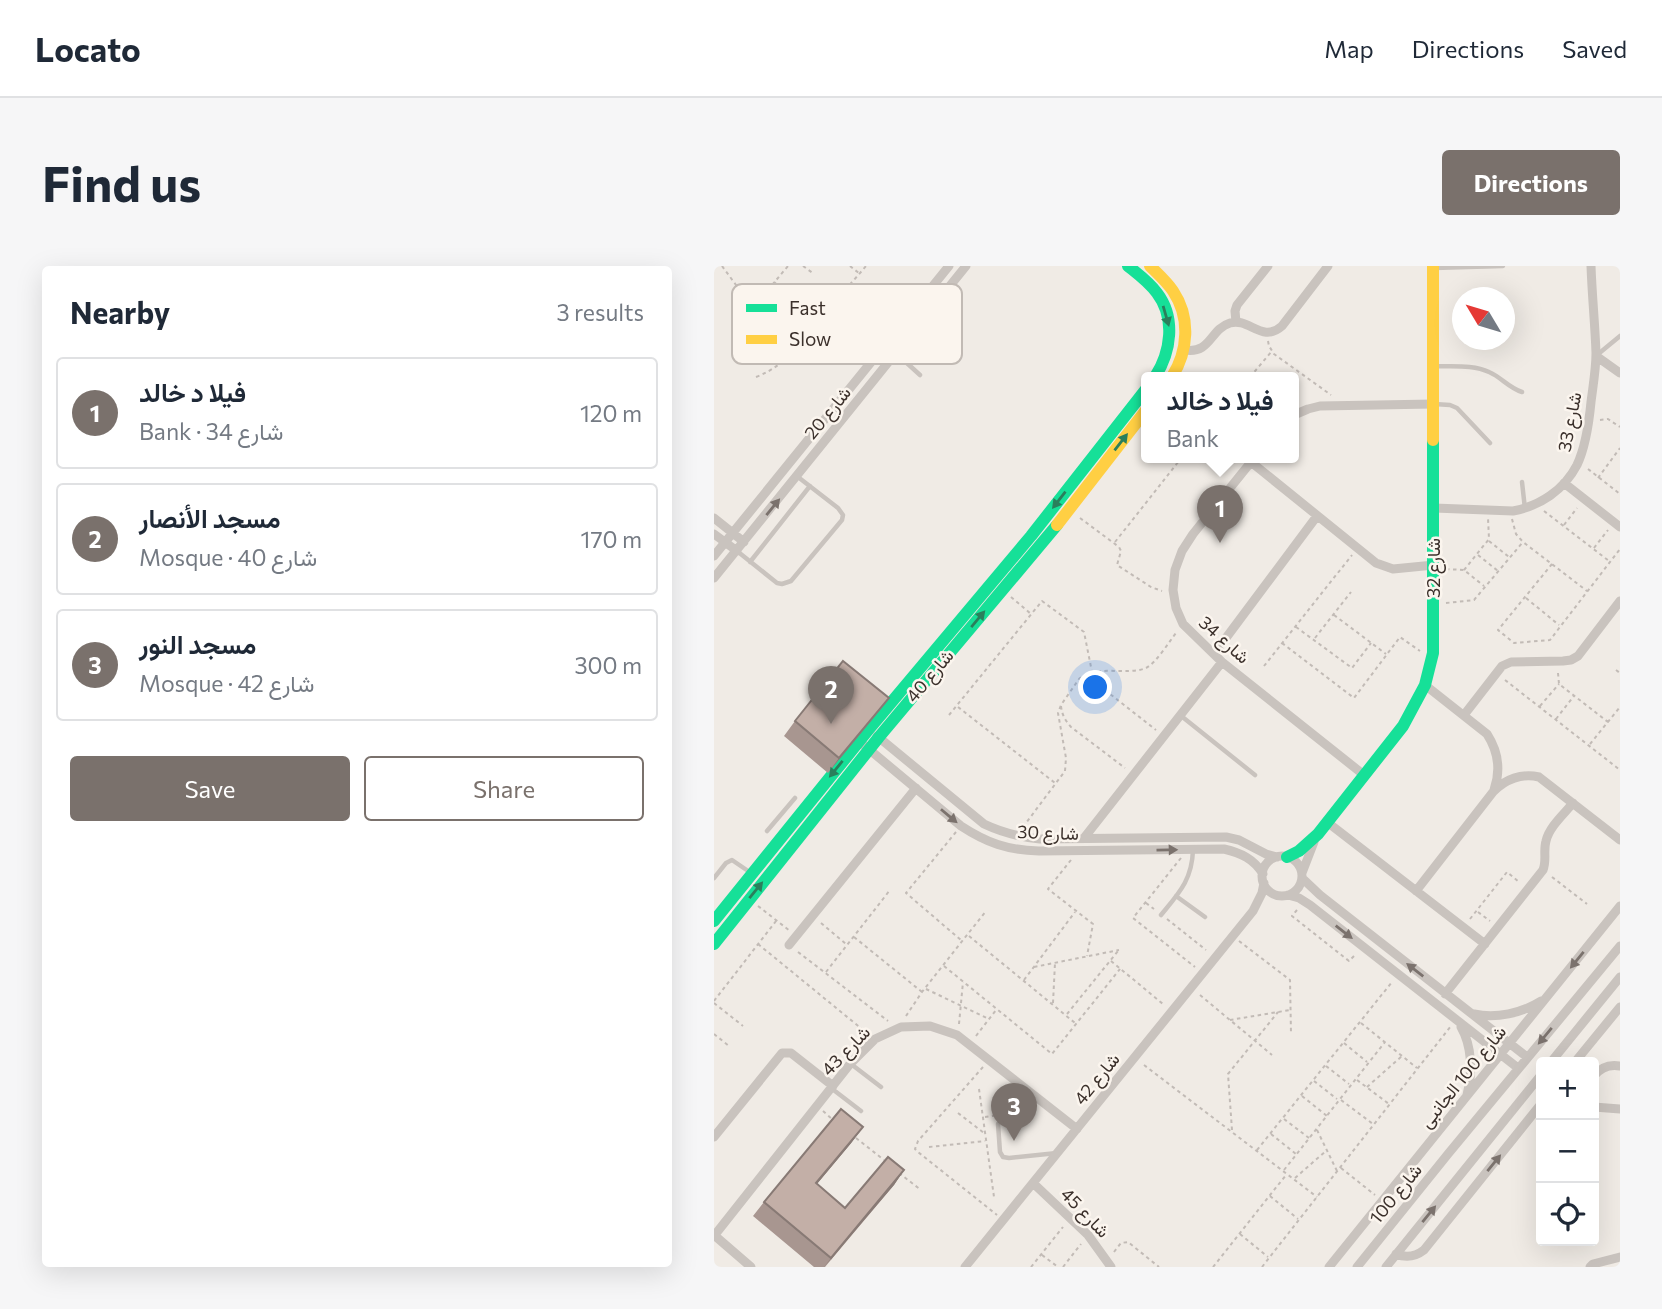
<!DOCTYPE html>
<meta charset="utf-8">
<style>
body{margin:0;font-family:Commissioner,Vazirmatn,sans-serif;background:#f6f6f7;color:#1f2937}
.controls{position:absolute;right:21px;bottom:21px;display:grid;overflow:hidden;border-radius:7px;box-shadow:0 7px 28px #0002}
.controls button{width:63px;height:63px;display:grid;place-items:center;padding:0;border:0;border-bottom:2px solid #e0e1e3;background:#fff;color:#1f2937;font:35px sans-serif}
.compass{position:absolute;left:738px;top:21px;width:63px;height:63px;border-radius:50%;background:#fff;box-shadow:0 7px 28px #0002;rotate:308deg}
.you{position:absolute;left:382px;top:422px;width:24px;height:24px;margin:-18px;border:5px solid #fff;border-radius:50%;background:#1a73e8;box-shadow:0 0 0 10px #1a73e833}
.badge{display:grid;place-items:center;width:46px;height:46px;border-radius:50%;background:#7a716c;color:#fff;font-size:23px;font-weight:700}
.pin{position:absolute;translate:-50% -58px;filter:drop-shadow(0 2px 4px #0008)}
.pin::after{content:'';position:absolute;top:37px;width:24px;height:21px;background:inherit;clip-path:polygon(0 0,100% 0,50% 100%)}
.popup{position:absolute;left:427px;top:106px;width:158px;height:91px;box-sizing:border-box;display:grid;place-content:center;border-radius:7px;background:#fff;filter:drop-shadow(0 2px 5px #0005);font-size:23px;white-space:nowrap;color:#747a83}
.popup b{font-size:26px;color:#1f2937}
.popup::after{content:'';position:absolute;left:50%;top:100%;margin-left:-14px;border:14px solid transparent;border-top-color:#fff}
.list{margin:0;padding:0;list-style:none}
h2{display:flex;justify-content:space-between;align-items:center;height:91px;margin:0;padding:0 28px;font-size:30px}
h2 small{font-size:23px;font-weight:400;color:#747a83}
.list li{display:grid;grid-template-columns:46px 1fr auto;gap:21px;align-items:center;box-sizing:border-box;height:112px;margin:0 14px 14px;padding:0 14px;border:2px solid #e0e1e3;border-radius:7px}
.list b{display:block;font-size:26px;white-space:nowrap}
.list p{margin:0;font-size:23px;white-space:nowrap;color:#747a83}
.list em{font-size:23px;font-style:normal;color:#747a83}
.actions{display:flex;gap:14px;padding:21px 28px}
.actions a{flex:1;padding:16px 0;border:2px solid #7a716c;border-radius:7px;text-align:center;font-size:24px;color:#7a716c}
.actions .main{background:#7a716c;color:#fff}
.icon{flex:none;width:38px;height:38px;fill:none;stroke:currentColor;stroke-width:2;stroke-linecap:round;stroke-linejoin:round}
.map{position:relative;flex:none;width:906px;height:1001px;overflow:hidden;border-radius:7px}
header{display:flex;align-items:center;gap:42px;box-sizing:border-box;height:98px;padding:0 35px;background:#fff;border-bottom:2px solid #e0e1e3}
header strong{font-size:33px}
nav{display:flex;gap:38px;margin-inline-start:auto;font-size:24px}
.intro{display:flex;align-items:center;justify-content:space-between;box-sizing:border-box;height:168px;padding:0 42px}
h1{margin:0;font-size:49px}
.button{padding:18px 32px;border-radius:7px;background:#7a716c;color:#fff;font-size:24px;font-weight:700}
main{display:flex;gap:42px;padding:0 42px}
aside{flex:1;background:#fff;border-radius:7px;box-shadow:0 7px 28px #0002}
.map>svg:first-child{display:block}
.lines{fill:none;stroke-linecap:round;stroke-linejoin:round}
.path{stroke:#c2bbb6;stroke-width:2;stroke-dasharray:3.5 3.5;stroke-linecap:butt}
.lane{stroke:#c9c3be;stroke-width:4.5}
.street{stroke:#c9c3be;stroke-width:9}
.fast{stroke:#16e098;stroke-width:12}
.slow{stroke:#ffcf43;stroke-width:12}
.wall{fill:#a89690}
.shaded-wall{fill:#887a75}
.building{fill:#c3afa7;stroke:#887a75;stroke-width:2}
.oneway{fill:#2a7f5c}
.oneway2{fill:#7b726d}
.labels{text-anchor:middle;stroke-width:5;stroke-linejoin:round;paint-order:stroke}
.street-label{font-size:18px;fill:#3b302b;stroke:#fbf5ee}
.key{fill:#fbf5ee;stroke:#c1bab4;stroke-width:2}
.key-label{font-size:19px;fill:#3b302b}
</style>
<header>
<strong>Locato</strong>
<nav><a>Map</a><a>Directions</a><a>Saved</a></nav>
</header>
<div class="intro"><h1>Find us</h1><a class="button">Directions</a></div>
<main>
<aside>
<h2>Nearby<small>3 results</small></h2>
<ul class="list">
<li><span class="badge">1</span><div><b>فيلا د خالد</b><p>Bank · شارع 34</p></div><em>120 m</em></li>
<li><span class="badge">2</span><div><b>مسجد الأنصار</b><p>Mosque · شارع 40</p></div><em>170 m</em></li>
<li><span class="badge">3</span><div><b>مسجد النور</b><p>Mosque · شارع 42</p></div><em>300 m</em></li>
</ul>
<div class="actions"><a class="main">Save</a><a>Share</a></div>
</aside>
<div class="map">
<svg width="906" height="1001" viewBox="0 0 906 1001">
<rect width="100%" height="100%" fill="#f0ebe5"/>
<g class="lines">
<path class="path" d="M8 0 50 57
M89 0 100 8
M136 0 146 8
M60 16 103 54
M126 31 168 65
M37 37 53 25 74 0
M554 75 555 80 560 88 617 129
M38 99C36 66 55 52 74 29
M42 111C75 98 83 78 105 53 120 35 137 18 152 0
M536 111 558 85
M886 154 894 153 906 161
M874 203 906 228
M884 212 906 182
M830 245 895 295
M366 252 405 281 407 285 403 299 437 321 448 325
M798 253 802 268 809 276 873 325
M850 259 863 242
M775 275 795 291
M401 276 468 191
M880 282 894 264
M764 289 784 305
M838 298 784 364 800 377 836 374 906 283
M732 303 750 304 770 320
M750 304 775 273 774 252
M297 331 317 348
M812 332 845 359
M732 337 760 334 809 276
M620 349 672 388
M582 361 638 402 657 377
M601 372 637 326
M568 377 640 432 686 371 706 385
M550 400 638 289
M902 404 906 407
M844 407 845 418 894 456
M366 413 382 417 442 464
M791 414 906 504
M347 440C348 449 351 454 357 461L411 502
M826 440 845 418
M244 441 341 517
M235 449 328 335 370 366 378 406
M842 453 860 430
M876 478 906 441
M309 561 351 505 352 492 344 447 347 439 365 413C382 398 413 410 432 402 442 397 455 376 462 367
M242 566 192 627 248 675
M467 592 419 652 481 701
M357 594 334 623 379 658 373 690
M838 611 873 638
M432 637 440 643
M44 640 76 665
M583 644 578 650 635 695 641 689
M764 646 776 655
M453 653 492 684
M756 653 793 606 805 616
M107 657 132 678
M255 670 361 757
M140 671 208 726
M525 675 576 714 577 768
M44 678 154 768
M84 686 174 755
M397 695 449 738
M230 700 338 788 406 703
M320 701 405 684
M112 706 176 624
M310 714 361 646
M212 723 275 753
M486 729 558 789
M0 735 62 655
M0 737 29 760
M339 737 341 697
M353 748 404 685
M192 750 208 726 272 645
M516 754 576 744
M647 757 703 802
M245 758 249 716
M0 768 15 780
M262 770 282 744
M630 777 653 796
M430 799 603 931
M612 800 635 818
M269 801 204 875 201 883 204 886 283 949
M643 814 675 838
M600 815 623 833
M653 821 688 790
M265 823 280 931
M588 830 613 850
M627 834 659 858
M109 845 118 853
M244 847 270 867
M271 851 321 844
M570 853 595 872
M518 864 514 808 564 746
M603 864 623 905
M557 868 582 888
M142 872 170 894
M215 881 271 875
M543 884 678 716
M627 902 661 929
M570 904 671 776
M185 907 207 924
M581 912 613 884
M556 930 584 953
M526 968 554 991
M400 986 407 977 414 976 445 1001
M328 989 344 1001
M317 1001 349 961
M349 1001 367 978
M499 1001 572 909
M548 1001 737 760"/>
<path class="lane" d="M720 2 789 0
M183 88 206 109
M883 89 906 70
M720 100C737 101 759 98 775 106 787 111 795 122 808 126
M720 138 736 139 743 142 776 177
M808 216 811 243
M23 285 63 317 68 318 77 315 128 254 129 249 124 242 84 211
M36 296 96 220
M466 449 541 509
M53 565 81 532
M0 612 12 597 18 594 37 607
M462 630 491 651
M447 649C465 627 478 614 479 584
M137 798 167 821
M117 822 147 845
M284 858 286 886 289 891 295 892 343 887"/>
<path class="street" d="M522 56 521 45 523 39 554 0
M471 84C497 88 496 63 516 57 535 51 548 78 568 60L614 0
M882 90 906 107
M580 149 594 143 606 140 719 138
M541 191 479 268 468 285 461 304 459 324 462 342 469 358 508 396 650 509
M537 196 662 297 679 303 720 299
M850 217 906 261
M720 242 799 245C826 240 850 224 863 199 872 180 875 157 877 136 879 120 882 103 882 87 881 58 878 29 877 0
M0 252 30 276
M0 268 23 285
M0 290 235 0
M0 312 252 0
M500 388 603 250
M711 419 773 468C784 485 787 504 780 524
M750 449 788 400 797 396 849 395 857 394 864 390 906 335
M163 470 270 558C289 567 305 571 326 573L512 571 525 574 552 588 563 591
M145 475 247 560C273 577 293 584 325 585L510 583C527 587 540 593 549 608
M613 556 771 678
M370 572 508 396
M548 610a20 20 0 1 1 40 0a20 20 0 1 1-40 0Z
M588 607 600 576
M588 612 606 629 813 791
M702 625 779 526C791 513 808 507 825 511L906 574
M574 629 585 632 596 639 804 802
M75 679 202 522
M731 728 829 604C833 594 829 585 832 575 835 561 850 548 859 537
M760 748C782 753 808 747 827 735
M747 761C758 780 759 807 753 829
M837 796 906 711
M861 796 906 741
M880 810C887 801 895 798 906 800
M880 841 906 843
M0 871 68 787H77L119 820
M319 917 374 969 397 1001
M0 969 37 1001
M0 970 136 798 161 773 187 761 216 760 243 769 363 863
M682 988C692 992 701 991 710 984L827 838
M251 1001 539 645 548 627 550 617
M615 1001 906 640
M643 1001 734 888 906 680
M672 1001 827 809
M876 1001 879 998 906 991"/>
<path class="fast" d="M414 0C424 8 435 16 443 27 462 52 457 86 441 111
M573 591 585 585 604 568 689 460 711 419 719 387V174
M0 655 155 463 317 270 433 122
M0 678 165 471 343 259"/>
<path class="slow" d="M436 0C444 8 453 16 459 25 477 52 474 85 458 111
M719 0V174
M343 259 433 143"/>
</g>
<path class="wall" d="M175 432 164 446 114 507 70 470 81 455Z
M138 876 103 918 131 942 190 904 180 919 111 1001H100L39 950 50 936Z"/>
<path class="shaded-wall" d="M175 432 164 446 114 507 125 492Z
M149 861 138 876 91 932 102 917Z
M190 904 180 919 110 1001 117 992Z"/>
<path class="building" d="M129 395 175 432 125 492 81 455Z
M127 843 149 861 102 917 131 942 174 891 190 904 117 992 50 936Z"/>
<defs><path id="oneway-solid" d="M-6-.8H1V-3.2L6.5 0L1 3.2V.8H-6Z" transform="scale(1.75)"/></defs>
<g class="oneway">
<use href="#oneway-solid" transform="translate(452 50) rotate(74)"/>
<use href="#oneway-solid" transform="translate(407 176) rotate(-52)"/>
<use href="#oneway-solid" transform="translate(345 234) rotate(128)"/>
<use href="#oneway-solid" transform="translate(264 353) rotate(-50)"/>
<use href="#oneway-solid" transform="translate(122 503) rotate(129)"/>
<use href="#oneway-solid" transform="translate(42 624) rotate(-51)"/>
</g>
<g class="oneway2">
<use href="#oneway-solid" transform="translate(59 241) rotate(-51)"/>
<use href="#oneway-solid" transform="translate(235 550) rotate(40)"/>
<use href="#oneway-solid" transform="translate(453 584) rotate(-1)"/>
<use href="#oneway-solid" transform="translate(630 666) rotate(38)"/>
<use href="#oneway-solid" transform="translate(863 694) rotate(129)"/>
<use href="#oneway-solid" transform="translate(701 704) rotate(-142)"/>
<use href="#oneway-solid" transform="translate(831 770) rotate(130)"/>
<use href="#oneway-solid" transform="translate(780 897) rotate(-51)"/>
<use href="#oneway-solid" transform="translate(715 948) rotate(-51)"/>
</g>
<g class="labels">
<g class="street-label">
<text transform="translate(114 147) rotate(-51)" y="6">شارع 20</text>
<text transform="translate(856 156) rotate(-79)" y="6">شارع 33</text>
<text transform="translate(720 302) rotate(-90)" y="6">شارع 32</text>
<text transform="translate(510 374) rotate(42)" y="6">شارع 34</text>
<text transform="translate(216 410) rotate(-50)" y="6">شارع 40</text>
<text transform="translate(334 567) rotate(2)" y="6">شارع 30</text>
<text transform="translate(132 785) rotate(-46)" y="6">شارع 43</text>
<text transform="translate(749 811) rotate(-51)" y="6">شارع 100 الجانبى</text>
<text transform="translate(383 813) rotate(-51)" y="6">شارع 42</text>
<text transform="translate(682 928) rotate(-51)" y="6">شارع 100</text>
<text transform="translate(371 947) rotate(46)" y="6">شارع 45</text>
</g>
</g>
<rect x="18" y="18" width="230" height="80" rx="10" class="key"/>
<rect x="32" y="38" width="31" height="8" fill="#16e098"/>
<rect x="32" y="69" width="31" height="9" fill="#ffcf43"/>
<g class="key-label">
<text x="75" y="49">Fast</text>
<text x="75" y="80">Slow</text>
</g>
</svg>
<div class="controls">
<button>+</button>
<button>−</button>
<button><svg class="icon" aria-label="locate" viewBox="0 0 24 24"><circle cx="12" cy="12" r="6"/><path d="M12 2v4M12 18v4M2 12h4M18 12h4"/></svg></button>
</div>
<svg class="compass" viewBox="-18 -18 36 36"><path d="M0-13l5 13h-10z" fill="#e53935"/><path d="M0 13l5-13h-10z" fill="#747a83"/></svg>
<div class="you"></div>
<div class="pin badge" style="left:506px;top:277px">1</div>
<div class="popup"><b>فيلا د خالد</b>Bank</div>
<div class="pin badge" style="left:117px;top:458px">2</div>
<div class="pin badge" style="left:300px;top:875px">3</div>
</div>
</main>
